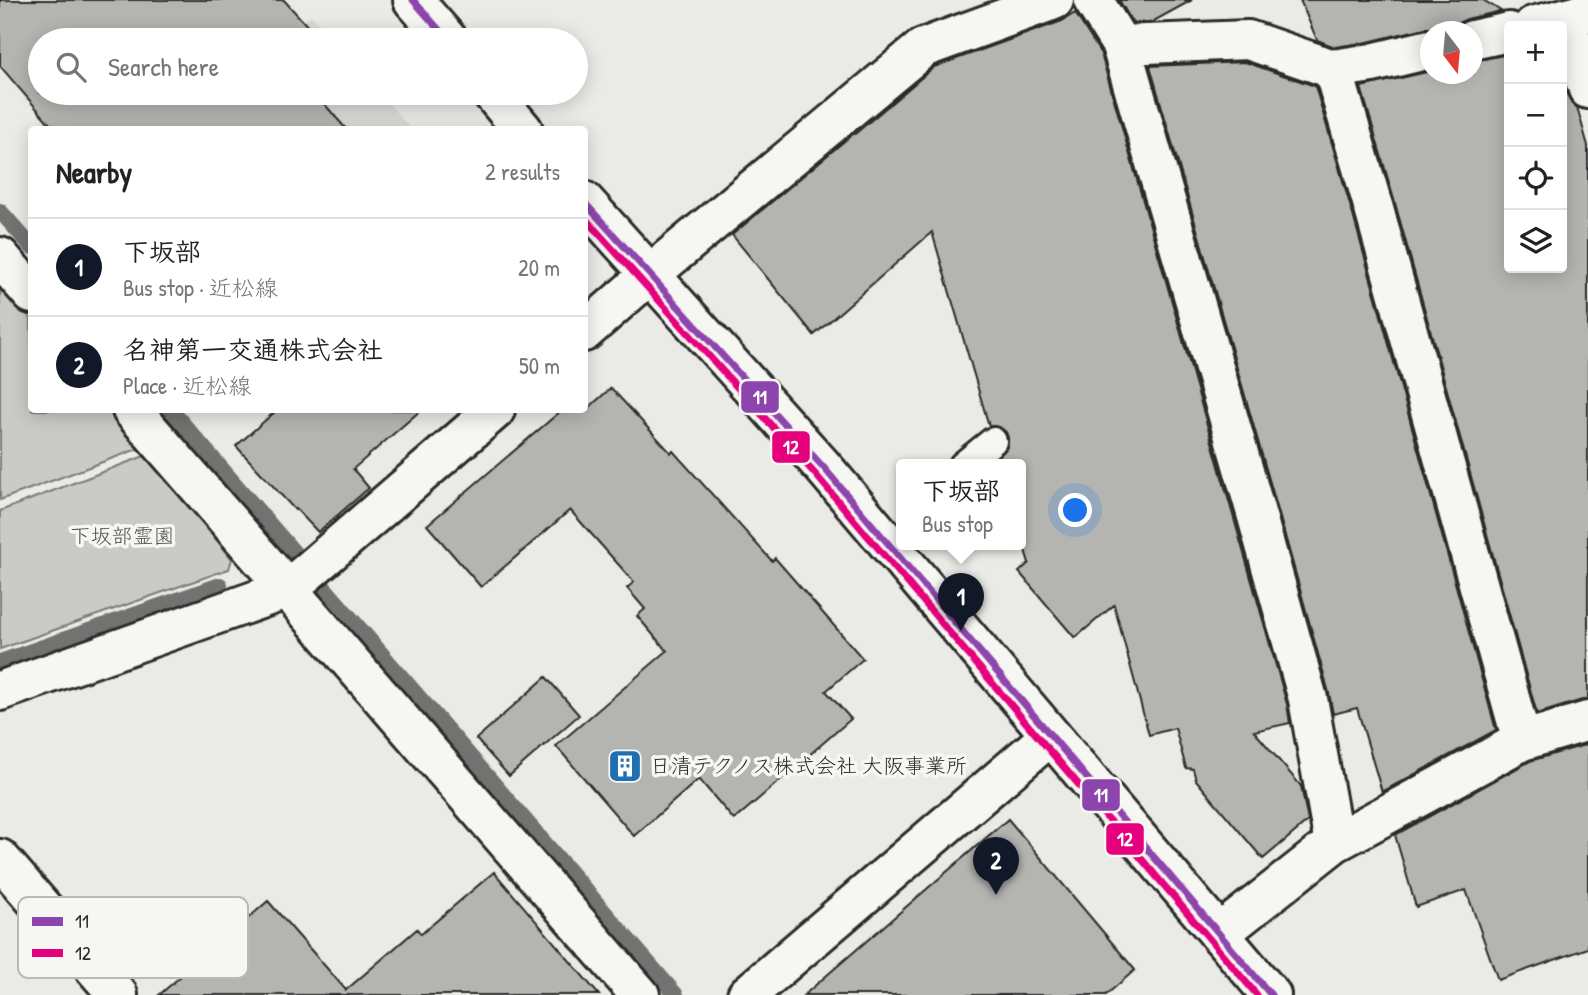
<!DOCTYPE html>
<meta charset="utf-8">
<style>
body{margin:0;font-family:"Patrick Hand","Klee One",sans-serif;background:#f6f6f6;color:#222}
.controls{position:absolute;right:21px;top:21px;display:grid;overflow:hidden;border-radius:7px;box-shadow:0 4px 18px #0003}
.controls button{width:63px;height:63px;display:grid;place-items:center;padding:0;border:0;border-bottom:2px solid #e0e0e0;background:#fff;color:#222;font:35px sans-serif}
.compass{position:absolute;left:1420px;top:21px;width:63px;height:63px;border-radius:50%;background:#fff;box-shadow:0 4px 18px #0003;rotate:164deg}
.you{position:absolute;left:1076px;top:511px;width:24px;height:24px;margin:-18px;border:5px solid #fff;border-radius:50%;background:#1a73e8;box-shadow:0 0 0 10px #1a73e833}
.badge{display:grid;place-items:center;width:46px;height:46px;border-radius:50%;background:#111827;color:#fff;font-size:23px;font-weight:700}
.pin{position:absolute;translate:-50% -58px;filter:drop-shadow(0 2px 4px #0008)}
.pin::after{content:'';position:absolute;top:37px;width:24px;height:21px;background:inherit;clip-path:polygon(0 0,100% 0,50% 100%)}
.popup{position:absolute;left:896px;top:459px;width:130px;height:91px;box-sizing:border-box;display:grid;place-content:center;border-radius:7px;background:#fff;filter:drop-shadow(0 2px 5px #0005);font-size:23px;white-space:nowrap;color:#767676}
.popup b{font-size:26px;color:#222}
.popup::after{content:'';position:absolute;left:50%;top:100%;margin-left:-14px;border:14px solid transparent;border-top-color:#fff}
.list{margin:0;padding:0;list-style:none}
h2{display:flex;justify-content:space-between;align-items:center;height:91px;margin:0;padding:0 28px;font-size:30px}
h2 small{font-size:23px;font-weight:400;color:#767676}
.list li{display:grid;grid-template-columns:46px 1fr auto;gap:21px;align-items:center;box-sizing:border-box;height:98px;padding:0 28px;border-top:2px solid #e0e0e0}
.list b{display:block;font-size:26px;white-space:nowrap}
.list p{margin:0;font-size:23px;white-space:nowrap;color:#767676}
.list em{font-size:23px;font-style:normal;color:#767676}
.icon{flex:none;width:38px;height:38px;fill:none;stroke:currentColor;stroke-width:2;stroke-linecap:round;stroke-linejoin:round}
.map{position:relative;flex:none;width:1588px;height:995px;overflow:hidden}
.search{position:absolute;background:#fff;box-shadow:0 4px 18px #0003;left:28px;top:28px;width:560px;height:77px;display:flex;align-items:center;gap:18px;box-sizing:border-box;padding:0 24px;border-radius:38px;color:#767676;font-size:26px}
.panel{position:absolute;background:#fff;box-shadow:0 4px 18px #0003;left:28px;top:126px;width:560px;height:287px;border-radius:7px}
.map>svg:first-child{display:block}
.built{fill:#dadad6}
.green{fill:#cacac7;stroke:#7a7a79;stroke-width:2}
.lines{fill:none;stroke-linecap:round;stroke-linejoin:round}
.stream{stroke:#727270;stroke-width:16}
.building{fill:#b4b4b1;stroke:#2b2b2b;stroke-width:2}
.lane-casing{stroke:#2b2b2b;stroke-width:32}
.street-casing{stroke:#2b2b2b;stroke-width:44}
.secondary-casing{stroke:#2b2b2b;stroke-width:44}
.lane{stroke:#f6f6f2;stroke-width:26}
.street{stroke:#f6f6f2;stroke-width:38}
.secondary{stroke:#f6f6f2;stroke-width:38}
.bus-1-casing{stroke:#f6f6f2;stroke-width:12}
.bus-2-casing{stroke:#f6f6f2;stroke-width:12}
.bus-1{stroke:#8e44ad;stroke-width:7}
.bus-2{stroke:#e5007d;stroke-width:7}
.labels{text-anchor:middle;stroke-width:7;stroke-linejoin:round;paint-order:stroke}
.park-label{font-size:21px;fill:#535352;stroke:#f6f6f2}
.poi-label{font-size:21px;fill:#2b2b2b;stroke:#f6f6f2;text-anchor:start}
.key{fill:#f6f6f2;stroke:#b9b9b6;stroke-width:2}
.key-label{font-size:19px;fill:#2b2b2b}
.line-badge{stroke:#f6f6f2;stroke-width:2.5}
.badge-label{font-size:19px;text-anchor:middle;font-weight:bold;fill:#fff}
</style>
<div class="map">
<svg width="1588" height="995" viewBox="0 0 1588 995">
<rect width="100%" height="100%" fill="#eaeae6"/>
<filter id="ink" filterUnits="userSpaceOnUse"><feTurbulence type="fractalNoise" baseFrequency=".0143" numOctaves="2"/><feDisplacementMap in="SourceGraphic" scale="14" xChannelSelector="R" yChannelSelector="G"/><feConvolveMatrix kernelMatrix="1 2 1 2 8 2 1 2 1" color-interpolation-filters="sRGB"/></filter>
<g filter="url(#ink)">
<path class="built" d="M311 15 333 40H282Z
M223 93H379L411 129 181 130Z"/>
<path class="green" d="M0 282 31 319 32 410H110L143 447 0 500Z
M147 455 232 559 229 569 0 649V511Z"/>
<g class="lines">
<path class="stream" d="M0 211 32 247
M171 410 676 995
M0 662 220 585"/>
</g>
<path class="building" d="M0 0H284L320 40H40V93H315L347 130H55L0 66Z
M1119 0H1192L1152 22 1133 23Z
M1300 0H1483L1501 11 1467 19 1458 23 1452 32H1442L1436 28H1425L1368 42 1335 47 1317 40Z
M1075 13 1101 54 1287 704 1290 723 1254 731 1301 786 1308 821 1263 859 1196 780 1193 769 1186 768 1175 728 1149 735 1114 605 1075 638 1019 572 1029 563 1020 534V465H1000L998 457 1007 447 1008 438 1006 432 999 427 989 426 932 232 814 335 732 235 854 133 855 134 934 67 1062 21Z
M1509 54V268H1562V79L1568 96 1573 105 1577 107 1588 146V700H1582L1537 714 1395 203 1361 87 1431 71V74H1473V61Z
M1245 62 1315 86 1353 215 1496 730 1382 792 1357 708 1333 714 1329 693 1277 507 1150 66Z
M611 388 671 453 673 451 772 561 775 558 863 659 826 691 851 719 734 820 699 779 634 836 556 746 667 651 637 616 645 609 627 588 634 582 570 510 481 587 427 525 562 410H586Z
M277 410H421L353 469 369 488 318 532 296 509 295 510 236 446Z
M546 677 579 715 509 776 476 739Z
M1588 744V948L1498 980 1466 890 1416 907 1395 835 1530 761Z
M1008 819 1135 970 1106 995H804Z
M494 872 599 995H159L268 901 346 990 417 929 421 934Z"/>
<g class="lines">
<g class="lane-casing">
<path id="lane" d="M963 465 993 441"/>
</g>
<g class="street-casing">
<path id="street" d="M1093 0 1121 45 1256 513 1308 699 1334 843
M1565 19 1588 89
M1533 26 1588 12
M1472 40 1509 32
M1121 45 1248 40 1333 69 1372 63 1430 49
M1333 69 1374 209 1522 741
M0 257 32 294
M584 332 649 275 923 48 1054 0
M132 410 640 995
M0 691 288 589 495 410
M0 859 118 995
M1219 934 1334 843 1522 741 1588 721
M747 995 1050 736"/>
</g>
<g class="secondary-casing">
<path id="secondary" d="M413 0 448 40
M492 93 523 130
M584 201 824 468 1271 995"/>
</g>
<use href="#lane" class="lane"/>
<use href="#street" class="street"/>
<use href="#secondary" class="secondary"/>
<g class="bus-1-casing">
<path id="bus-1" d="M413 0 448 40
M584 202 824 468 1271 995"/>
</g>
<g class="bus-2-casing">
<path id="bus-2" d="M584 217 816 475 1257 995"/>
</g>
<use href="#bus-1" class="bus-1"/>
<use href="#bus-2" class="bus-2"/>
</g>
</g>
<defs>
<g id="building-square" transform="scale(1.75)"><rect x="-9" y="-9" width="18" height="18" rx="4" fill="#1f6fb2" stroke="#f6f6f2"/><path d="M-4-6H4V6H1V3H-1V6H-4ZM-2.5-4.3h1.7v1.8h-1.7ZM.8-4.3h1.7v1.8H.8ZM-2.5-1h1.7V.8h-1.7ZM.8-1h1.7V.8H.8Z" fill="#fff"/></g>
</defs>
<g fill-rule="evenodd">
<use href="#building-square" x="625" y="766"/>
</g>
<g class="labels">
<g class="park-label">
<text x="122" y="543">下坂部霊園</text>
</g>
<g class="poi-label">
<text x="650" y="773">日清テクノス株式会社 大阪事業所</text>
</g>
</g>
<rect x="18" y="897" width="230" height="81" rx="10" class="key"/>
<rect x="32" y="917" width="31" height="9" fill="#8e44ad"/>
<rect x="32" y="949" width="31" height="8" fill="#e5007d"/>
<g class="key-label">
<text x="75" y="928">11</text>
<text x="75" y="960">12</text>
</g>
<g class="line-badge">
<rect x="740" y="380" width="40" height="34" rx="7" fill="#8e44ad"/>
<rect x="771" y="430" width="40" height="34" rx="7" fill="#e5007d"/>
<rect x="1081" y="778" width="40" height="34" rx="7" fill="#8e44ad"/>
<rect x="1105" y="822" width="40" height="34" rx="7" fill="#e5007d"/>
</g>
<g class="badge-label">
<text x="760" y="404">11</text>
<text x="791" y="454">12</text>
<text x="1101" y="802">11</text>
<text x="1125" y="846">12</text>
</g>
</svg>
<div class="controls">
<button>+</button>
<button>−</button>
<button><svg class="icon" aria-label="locate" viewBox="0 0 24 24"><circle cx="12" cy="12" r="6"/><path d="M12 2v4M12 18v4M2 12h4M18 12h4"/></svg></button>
<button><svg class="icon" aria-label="layers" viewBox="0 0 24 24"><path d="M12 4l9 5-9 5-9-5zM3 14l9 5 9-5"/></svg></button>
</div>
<svg class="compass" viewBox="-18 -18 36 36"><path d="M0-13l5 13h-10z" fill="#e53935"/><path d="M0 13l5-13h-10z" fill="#767676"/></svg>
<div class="you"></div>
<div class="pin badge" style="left:961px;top:631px">1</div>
<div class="popup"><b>下坂部</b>Bus stop</div>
<div class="pin badge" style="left:996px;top:895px">2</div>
<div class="search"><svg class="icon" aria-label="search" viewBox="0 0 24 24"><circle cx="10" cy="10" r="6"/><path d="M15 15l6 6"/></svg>Search here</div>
<section class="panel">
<h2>Nearby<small>2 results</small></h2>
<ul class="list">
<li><span class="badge">1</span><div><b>下坂部</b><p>Bus stop · 近松線</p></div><em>20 m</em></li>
<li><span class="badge">2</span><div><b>名神第一交通株式会社</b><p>Place · 近松線</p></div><em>50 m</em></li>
</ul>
</section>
</div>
